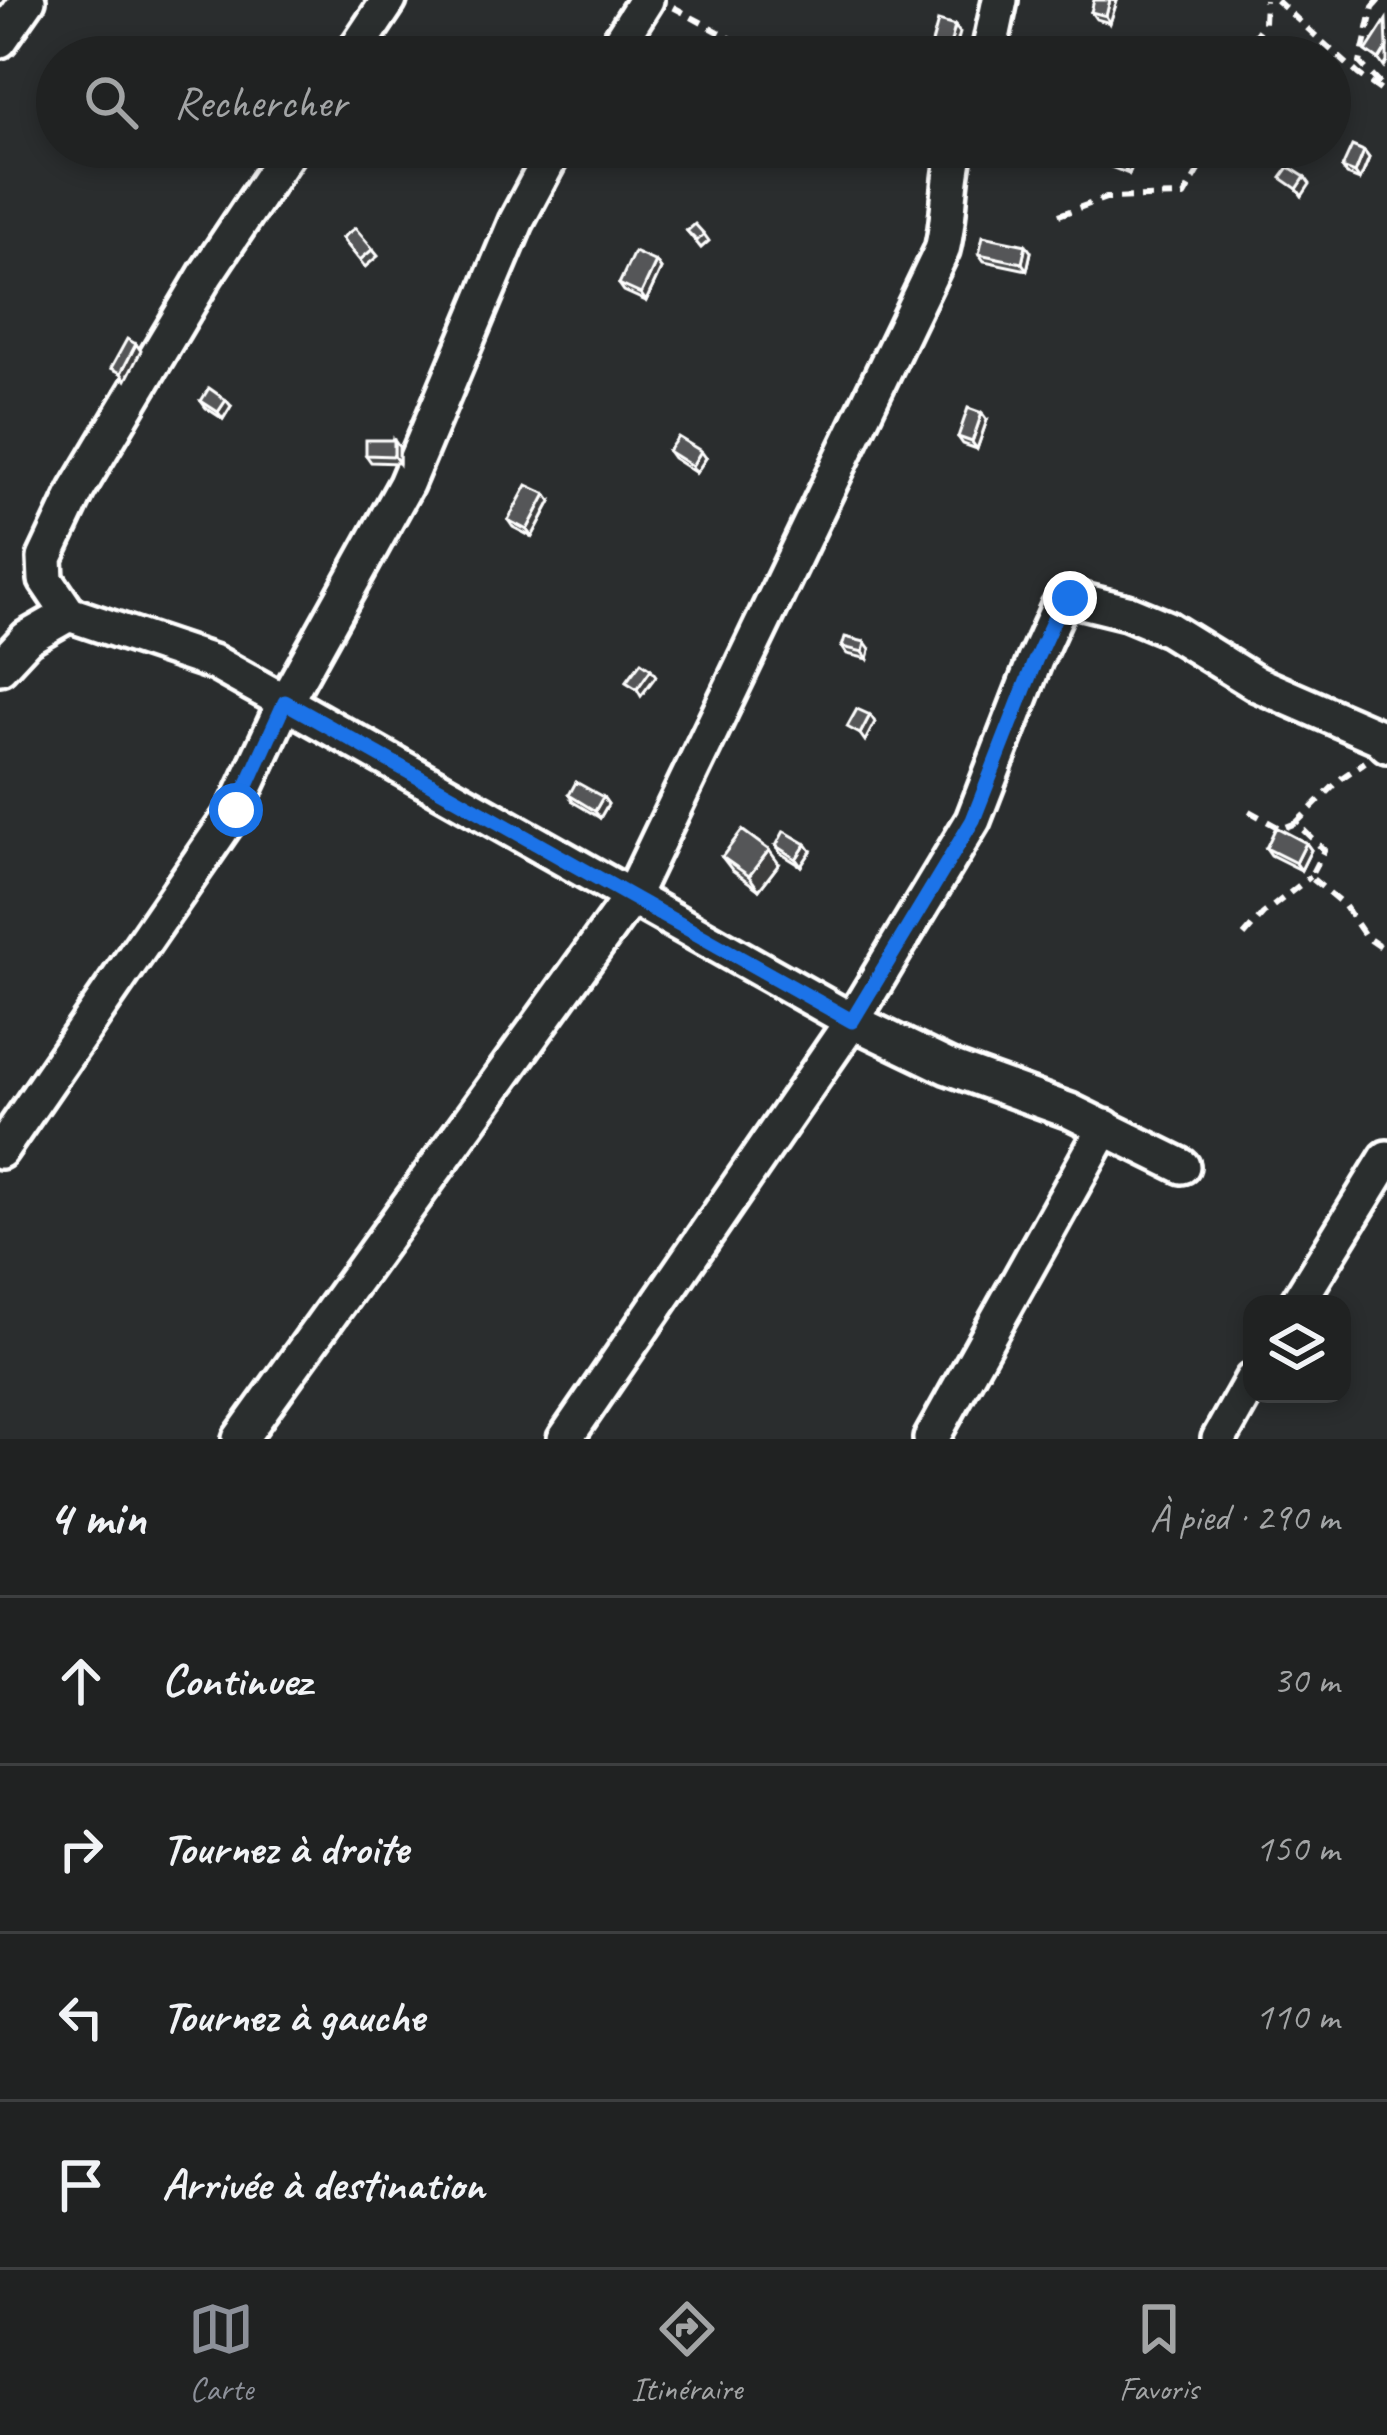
<!DOCTYPE html>
<html lang="fr">
<meta charset="utf-8">
<style>
body{margin:0;font-family:Caveat,sans-serif;background:#282a2a;color:#f1f3f6}
.controls{position:absolute;right:36px;bottom:36px;display:grid;overflow:hidden;border-radius:24px;box-shadow:0 6px 18px #0003}
.controls button{width:108px;height:108px;display:grid;place-items:center;padding:0;border:0;border-bottom:3px solid #3d3f40;background:#202222;color:#f1f3f6;font:60px sans-serif}
.stop{position:absolute;width:36px;height:36px;margin:-27px;border:9px solid #1a73e8;border-radius:50%;background:#fff}
.stop.end{background:#1a73e8;border-color:#fff;box-shadow:0 3px 12px #0008}
.list{margin:0;padding:0;list-style:none}
h2{display:flex;justify-content:space-between;align-items:center;height:156px;margin:0;padding:0 48px;font-size:51px}
h2 small{font-size:39px;font-weight:400;color:#a2a4a5}
.list li{display:grid;grid-template-columns:78px 1fr auto;gap:36px;align-items:center;box-sizing:border-box;height:168px;padding:0 48px;border-top:3px solid #3d3f40}
.list b{display:block;font-size:45px;white-space:nowrap}
.list em{font-size:39px;font-style:normal;color:#a2a4a5}
.icon{flex:none;width:66px;height:66px;fill:none;stroke:currentColor;stroke-width:2;stroke-linecap:round;stroke-linejoin:round}
.map{position:relative;flex:none;width:1387px;height:1439px;overflow:hidden}
.search{position:absolute;background:#202222;box-shadow:0 6px 18px #0003;left:36px;right:36px;top:36px;height:132px;display:flex;align-items:center;gap:30px;box-sizing:border-box;padding:0 42px;border-radius:66px;color:#a2a4a5;font-size:45px}
.sheet{height:828px;background:#202222}
nav{display:flex;justify-content:space-around;align-items:center;box-sizing:border-box;height:168px;border-top:3px solid #3d3f40;background:#202222;font-size:33px;color:#a2a4a5}
nav a{display:grid;justify-items:center;gap:6px}
nav .on{color:#8c9099}
.map>svg:first-child{display:block}
.lines{fill:none;stroke-linecap:round;stroke-linejoin:round}
.minor-casing{stroke:#fff;stroke-width:42}
.path{stroke:#fff;stroke-width:6;stroke-dasharray:12 9;stroke-linecap:butt}
.minor{stroke:#2a2d2e;stroke-width:33}
.wall{fill:#494b4c;stroke:#fff;stroke-width:3}
.shaded-wall{fill:#3c3d3e;stroke:#fff;stroke-width:3}
.building{fill:#555758;stroke:#fff;stroke-width:3}
.route{stroke:#1a73e8;stroke-width:15}
</style>
<div class="map">
<svg width="1387" height="1439" viewBox="0 0 1387 1439">
<rect width="100%" height="100%" fill="#2a2d2e"/>
<filter id="ink" filterUnits="userSpaceOnUse"><feTurbulence type="fractalNoise" baseFrequency=".00833" numOctaves="2"/><feDisplacementMap in="SourceGraphic" scale="24" xChannelSelector="R" yChannelSelector="G"/><feConvolveMatrix kernelMatrix="1 2 1 2 8 2 1 2 1" color-interpolation-filters="sRGB"/></filter>
<g filter="url(#ink)">
<g class="lines">
<g class="minor-casing">
<path id="minor" d="M0 40 28 0
M351 57 389 0
M610 57 646 0
M988 57 1000 0
M556 147 516 222 406 484 285 702 852 1021 948 1067 1070 1111 1182 1166
M0 667 27 638 69 614
M0 1151 235 810 285 702 215 663 69 614 46 580 45 558 77 490 206 274 291 147
M1297 1304 1387 1158
M240 1439 631 897 942 250C951 216 947 181 957 147
M565 1439 852 1021 973 820 1035 660 1059 607 1070 598 1127 612 1168 629 1257 684 1379 737 1387 745
M931 1439 1105 1127
M1219 1439 1252 1380"/>
</g>
<path class="path" d="M1276 0 1358 74 1387 95
M1379 0 1373 7 1360 63 1387 91
M673 7 765 57
M1240 57 1264 23 1265 0
M1059 215 1106 198 1184 196 1202 165V147
M1249 811 1281 829 1296 823 1324 850 1310 877 1344 905 1366 937 1387 951
M1296 823 1343 777 1365 762
M1244 936 1263 914 1310 877"/>
<use href="#minor" class="minor"/>
</g>
<path class="wall" d="M1117 1 1110 23 1096 19 1091 12Z
M1131 150 1136 157 1129 174 1098 162 1093 156Z
M1364 151 1369 158 1360 180 1347 175 1342 168Z
M355 228 378 256 365 267 342 238Z
M687 231 704 234 709 241 701 248Z
M1031 252 1027 270 984 261 979 254Z
M656 262 661 269 646 301 624 291 619 284Z
M201 401 231 406 223 419 206 408Z
M987 420 977 449 963 444 958 437Z
M399 447V463L371 462 366 455Z
M668 451 706 458 696 473 673 458Z
M551 501 532 537 513 527 508 520Z
M842 647 870 649 868 659 847 654Z
M569 795 603 797 608 804 600 818 573 802Z
M1306 843 1311 850 1301 870 1271 855 1266 848Z
M776 846 811 851 801 866 780 853Z
M722 857 779 864 759 890 732 870Z"/>
<path class="shaded-wall" d="M1110 0 1117 1 1110 23 1106 16Z
M955 26 960 33 953 57H947Z
M1387 47V62L1384 67 1379 60Z
M1131 150 1136 157 1129 174 1124 167Z
M1364 151 1369 158 1360 180 1355 173Z
M1305 177 1310 184 1302 196 1297 189Z
M1026 245 1031 252 1027 270 1022 263Z
M656 262 661 269 646 301 641 294Z
M136 344 141 351 126 380 121 373Z
M226 400 231 406 223 419 218 412Z
M982 413 987 420 977 449 972 442Z
M394 440 399 447V463L394 456Z
M701 451 706 458 696 473 692 466Z
M546 494 551 501 532 537 527 530Z
M865 642 870 649 868 659 863 652Z
M651 669 656 676 641 696 637 689Z
M870 715 875 722 865 741 860 734Z
M603 797 608 804 600 818 595 811Z
M1306 843 1311 850 1301 870 1296 863Z
M806 844 811 851 801 866 796 859Z
M769 850 779 864 759 890 749 876Z"/>
<path class="building" d="M1094 0H1110L1106 16 1091 12Z
M1386 20 1387 47 1379 60 1366 51Z
M938 21 955 26 947 57 929 54Z
M1352 146 1364 151 1355 173 1342 168Z
M1096 147H1124L1131 150 1124 167 1093 156Z
M1289 167 1305 177 1297 189 1281 178Z
M695 224 704 234 697 241 687 231Z
M355 228 373 249 360 260 342 238Z
M983 236 1026 245 1022 263 979 254Z
M634 252 656 262 641 294 619 284Z
M127 339 136 344 121 373 111 368Z
M209 388 226 400 218 412 201 401Z
M968 408 982 413 972 442 958 437Z
M678 437 701 451 692 466 668 451Z
M366 440H394V456L366 455Z
M527 485 546 494 527 530 508 520Z
M845 637 865 642 863 652 842 647Z
M641 662 651 669 637 689 626 682Z
M857 709 870 715 860 734 847 727Z
M576 782 603 797 595 811 569 795Z
M1276 827 1306 843 1296 863 1266 848Z
M742 830 769 850 749 876 722 857Z
M784 831 806 844 796 859 776 846Z"/>
</g>
<g class="lines" filter="url(#ink)">
<path class="route" d="M236 810 285 702 852 1021 973 820 1035 661 1059 608 1070 598"/>
</g>
</svg>
<div class="controls">
<button><svg class="icon" aria-label="layers" viewBox="0 0 24 24"><path d="M12 4l9 5-9 5-9-5zM3 14l9 5 9-5"/></svg></button>
</div>
<div class="stop" style="left:236px;top:810px"></div>
<div class="stop end" style="left:1070px;top:598px"></div>
<div class="search"><svg class="icon" aria-label="search" viewBox="0 0 24 24"><circle cx="10" cy="10" r="6"/><path d="M15 15l6 6"/></svg>Rechercher</div>
</div>
<section class="sheet">
<h2>4 min<small>À pied · 290 m</small></h2>
<ul class="list">
<li><svg class="icon" aria-label="ahead" viewBox="0 0 24 24"><path d="M12 20V5M6 11l6-6 6 6"/></svg><div><b>Continuez</b></div><em>30 m</em></li>
<li><svg class="icon" aria-label="right" viewBox="0 0 24 24"><path d="M7 20v-9h11M14 6l5 5-5 5"/></svg><div><b>Tournez à droite</b></div><em>150 m</em></li>
<li><svg class="icon" aria-label="left" viewBox="0 0 24 24"><path d="M17 20v-9H6M10 6l-5 5 5 5"/></svg><div><b>Tournez à gauche</b></div><em>110 m</em></li>
<li><svg class="icon" aria-label="arrive" viewBox="0 0 24 24"><path d="M6 21V4h12l-3 4 3 4H6"/></svg><div><b>Arrivée à destination</b></div></li>
</ul>
</section>
<nav>
<a class="on"><svg class="icon" aria-label="map" viewBox="0 0 24 24"><path d="M3 6l6-2 6 2 6-2v14l-6 2-6-2-6 2zM9 4v14M15 6v14"/></svg>Carte</a>
<a><svg class="icon" aria-label="directions" viewBox="0 0 24 24"><path d="M12 3l9 9-9 9-9-9zM9 14v-3h6M13 9l2 2-2 2"/></svg>Itinéraire</a>
<a><svg class="icon" aria-label="saved" viewBox="0 0 24 24"><path d="M7 4h10v16l-5-4-5 4z"/></svg>Favoris</a>
</nav>
